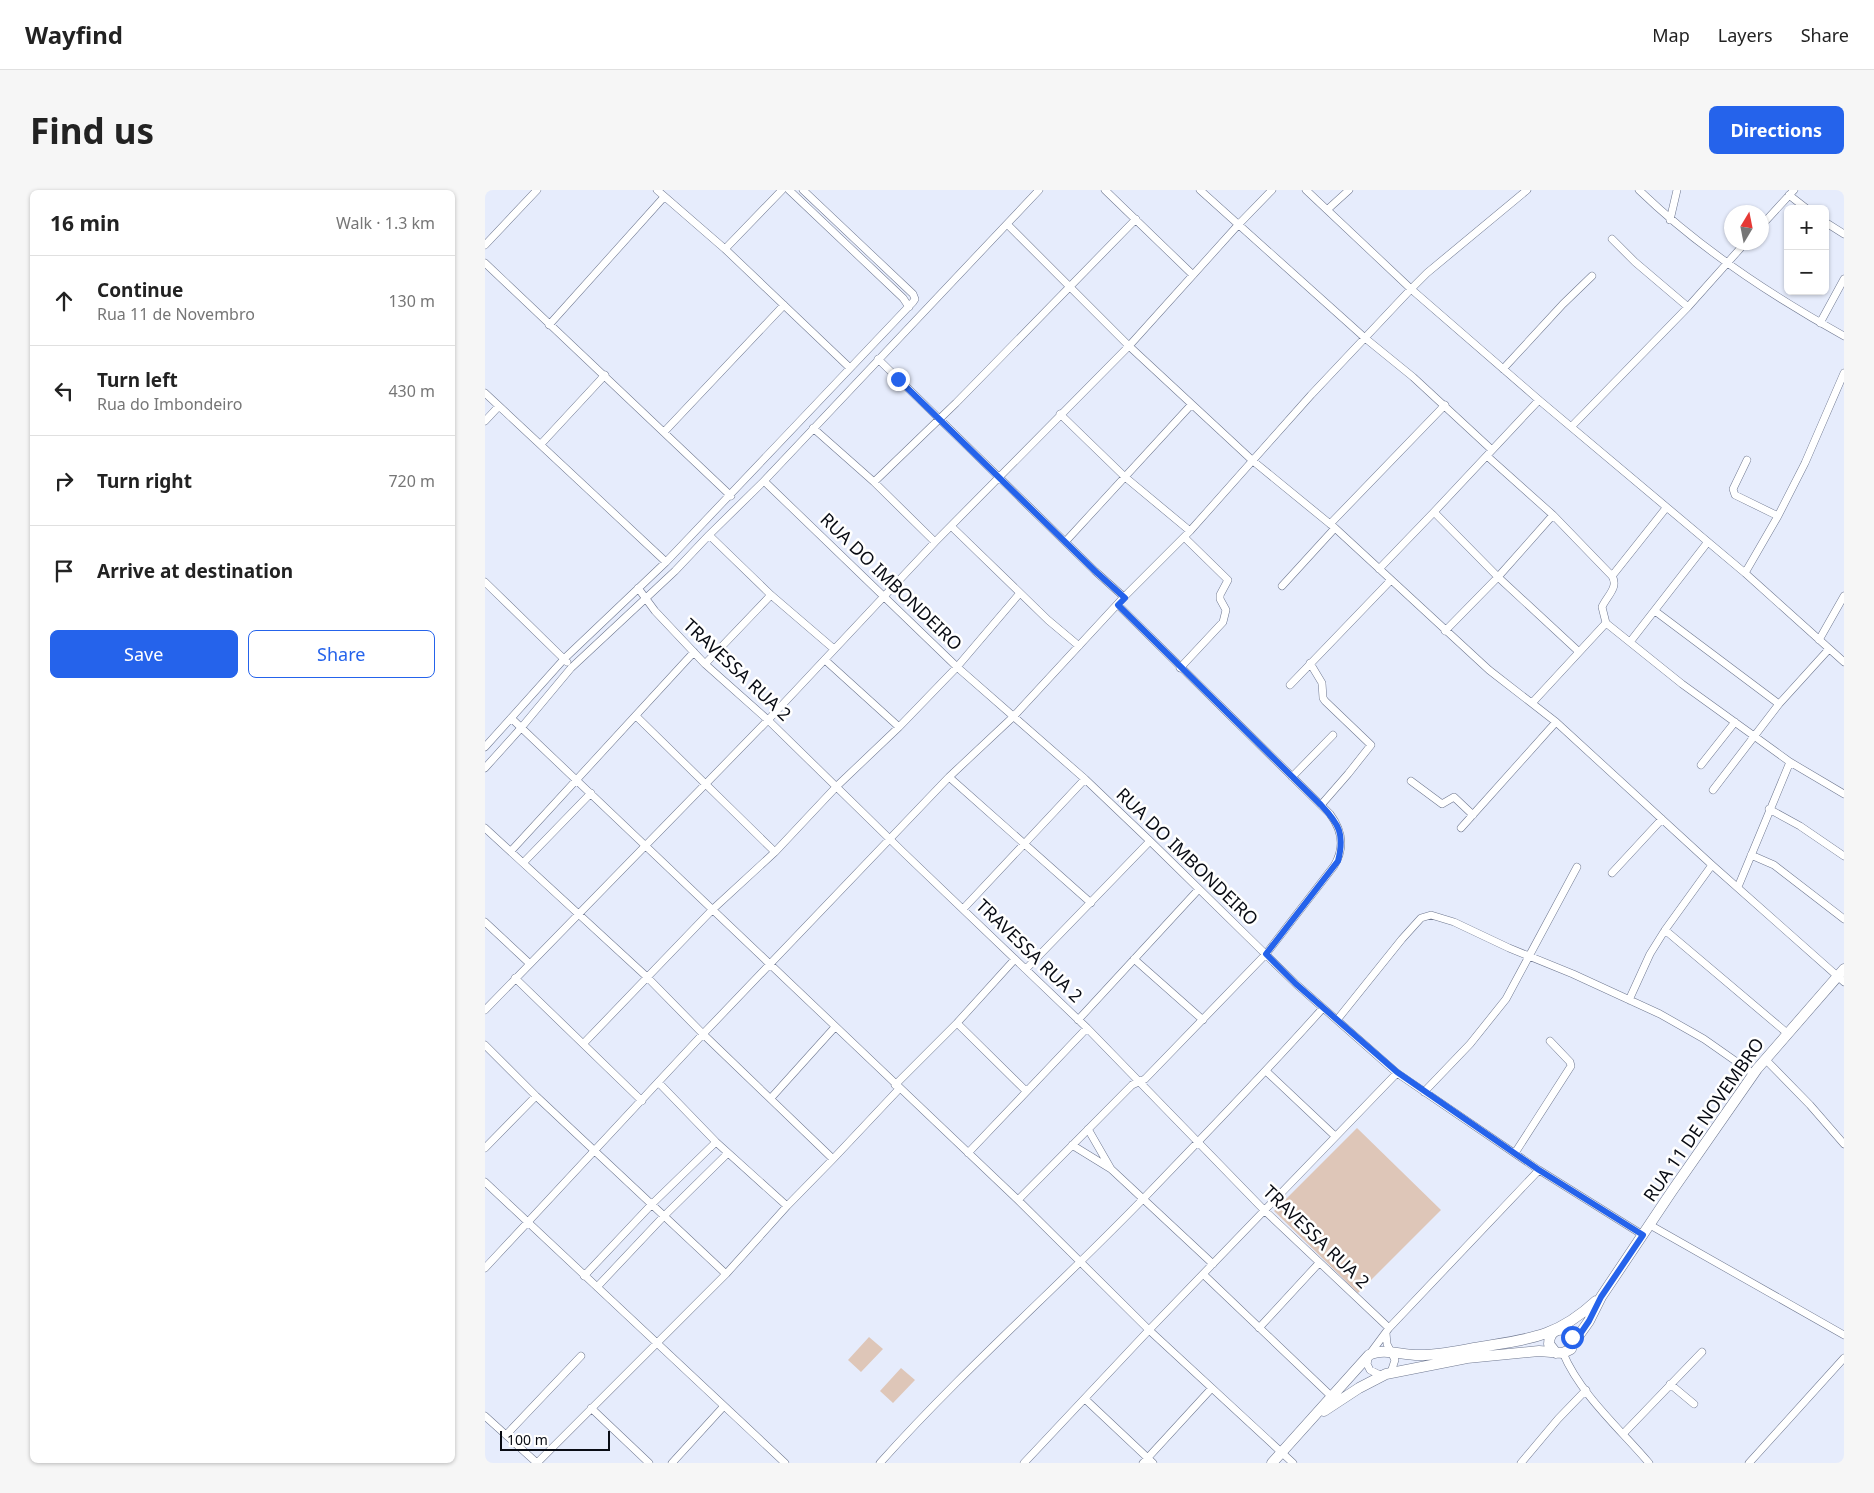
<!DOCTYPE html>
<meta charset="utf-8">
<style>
body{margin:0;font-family:"Noto Sans",sans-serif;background:#f6f6f6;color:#222}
.controls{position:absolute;right:15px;top:15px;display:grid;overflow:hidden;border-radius:8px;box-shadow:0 1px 4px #0004}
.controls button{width:45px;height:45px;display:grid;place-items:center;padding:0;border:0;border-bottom:1px solid #e0e0e0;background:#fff;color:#222;font:25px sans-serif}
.compass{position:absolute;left:1239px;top:15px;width:45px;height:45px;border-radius:50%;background:#fff;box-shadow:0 1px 4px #0004;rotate:10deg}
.scale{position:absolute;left:15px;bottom:12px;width:110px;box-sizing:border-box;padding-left:5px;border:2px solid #080b13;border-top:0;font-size:14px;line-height:18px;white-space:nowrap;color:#080b13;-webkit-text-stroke:4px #fff;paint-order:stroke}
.stop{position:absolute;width:15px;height:15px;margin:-11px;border:4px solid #2563eb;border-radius:50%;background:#fff}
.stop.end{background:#2563eb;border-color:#fff;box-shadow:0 1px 5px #0008}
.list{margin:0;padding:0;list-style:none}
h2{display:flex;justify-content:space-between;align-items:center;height:65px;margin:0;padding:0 20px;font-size:21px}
h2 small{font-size:16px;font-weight:400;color:#767676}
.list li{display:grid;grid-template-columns:32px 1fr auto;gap:15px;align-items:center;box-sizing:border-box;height:90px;padding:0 20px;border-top:1px solid #e0e0e0}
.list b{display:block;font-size:19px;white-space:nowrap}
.list p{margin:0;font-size:16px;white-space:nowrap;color:#767676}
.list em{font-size:16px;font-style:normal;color:#767676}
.actions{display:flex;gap:10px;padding:15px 20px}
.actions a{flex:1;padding:11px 0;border:1px solid #2563eb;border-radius:8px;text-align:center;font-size:18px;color:#2563eb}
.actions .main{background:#2563eb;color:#fff}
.icon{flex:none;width:28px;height:28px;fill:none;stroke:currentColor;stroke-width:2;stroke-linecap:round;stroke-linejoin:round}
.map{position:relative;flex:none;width:1359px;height:1273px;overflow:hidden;border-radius:8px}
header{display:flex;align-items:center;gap:30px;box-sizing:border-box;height:70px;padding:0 25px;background:#fff;border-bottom:1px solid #e0e0e0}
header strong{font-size:24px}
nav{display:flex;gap:28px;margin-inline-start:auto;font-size:18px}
.intro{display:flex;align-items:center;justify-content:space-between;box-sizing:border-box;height:120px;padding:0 30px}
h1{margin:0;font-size:35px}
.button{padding:12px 22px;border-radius:8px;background:#2563eb;color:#fff;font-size:18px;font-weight:700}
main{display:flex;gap:30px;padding:0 30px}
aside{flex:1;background:#fff;border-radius:8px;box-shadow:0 1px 4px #0004}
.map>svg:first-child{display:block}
.green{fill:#dec6b8}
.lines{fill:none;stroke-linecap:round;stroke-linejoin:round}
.minor-casing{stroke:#6f7890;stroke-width:8}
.secondary-casing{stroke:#6f7890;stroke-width:11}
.minor{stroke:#fff;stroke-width:7}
.secondary{stroke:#fff;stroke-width:10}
.route{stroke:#2563eb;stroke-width:6}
.labels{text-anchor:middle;stroke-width:5;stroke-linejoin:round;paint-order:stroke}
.street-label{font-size:18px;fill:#080b13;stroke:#fff}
</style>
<header>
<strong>Wayfind</strong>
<nav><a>Map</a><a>Layers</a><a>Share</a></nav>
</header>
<div class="intro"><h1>Find us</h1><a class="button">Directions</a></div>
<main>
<aside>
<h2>16 min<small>Walk · 1.3 km</small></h2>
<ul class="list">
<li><svg class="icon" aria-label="ahead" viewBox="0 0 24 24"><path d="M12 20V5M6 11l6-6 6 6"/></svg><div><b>Continue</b><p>Rua 11 de Novembro</p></div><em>130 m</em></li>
<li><svg class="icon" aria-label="left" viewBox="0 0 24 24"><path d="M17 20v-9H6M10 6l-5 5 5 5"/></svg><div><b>Turn left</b><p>Rua do Imbondeiro</p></div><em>430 m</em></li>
<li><svg class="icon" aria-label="right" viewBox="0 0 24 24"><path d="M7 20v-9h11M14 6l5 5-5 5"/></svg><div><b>Turn right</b></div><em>720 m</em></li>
<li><svg class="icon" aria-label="arrive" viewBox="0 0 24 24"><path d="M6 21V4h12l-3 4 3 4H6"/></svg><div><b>Arrive at destination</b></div></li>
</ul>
<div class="actions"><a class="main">Save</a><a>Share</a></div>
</aside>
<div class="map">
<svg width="1359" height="1273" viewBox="0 0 1359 1273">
<rect width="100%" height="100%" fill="#e6ecfc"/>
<path class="green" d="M872 938 956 1020 873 1103 789 1021Z
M384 1147 398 1159 376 1182 363 1170Z
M416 1178 430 1190 408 1213 395 1201Z"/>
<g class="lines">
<g class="minor-casing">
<path id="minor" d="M172 0 240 59 365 178
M304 0 418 108 424 117
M620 0 708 85
M715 0 880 148 928 187 1007 260
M821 0 926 99 1054 210 1260 383 1359 472
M1154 0C1215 59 1285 105 1359 146
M1304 5 1322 19
M843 19 864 0
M1185 30 1192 0
M1340 32 1359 44
M522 34 644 156 768 271 850 338 1004 480 1071 532 1227 675 1359 792
M1276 36 1309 0
M1127 49 1150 72 1203 117
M0 55 52 0
M240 59 297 0
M0 73 246 306
M1335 133 1359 89
M64 135 179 7
M393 169 610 381 639 407
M1018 179 1078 114 1107 86
M0 203 181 372
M575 224 640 287 705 341
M0 231 14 216
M1086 237 1203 117 1261 52
M328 238 389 292
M179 242 299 115
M56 254 120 185
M1002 266 1068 325 1127 386C1134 397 1122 406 1117 417L1121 433 1197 494 1305 572 1359 604
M1262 270 1248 299 1250 305 1293 326
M279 291 472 477 600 589 665 651 811 794 912 883 1054 980 1158 1045
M949 322 1013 387 1093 461
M845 334 960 215
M466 336 563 430 594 456
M224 345 286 405 349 459
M581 351 706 215
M450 352 389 292 471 213 651 29
M894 379 949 322 1054 210
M1260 383 1293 326 1320 273 1359 183
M1127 386 1181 318
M0 392 82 472
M797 396 850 338
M153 398 170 421 220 474 283 530 418 662 602 838 779 1020 904 1138
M1170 421 1294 514
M960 441 1013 387 1068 325
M1334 450 1359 406
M1145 452 1222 353
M340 470 414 537 472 477 535 403
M825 473 837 493 838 508 840 511 886 555 863 584 836 615
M220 474 286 405
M695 478 738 432 741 420 735 409V405L743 390 699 347
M805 495 906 390
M1047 513 1121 433
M151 526 290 662
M26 528 533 1010 664 1140 808 1273
M0 557 80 468 181 372 428 112 430 109 428 104 318 0
M1216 575 1250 532
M0 578 36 538 86 478 190 381 224 345 279 291 554 0
M464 587 606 713
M807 587 848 545
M926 591 957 614 969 607 988 625
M1228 600 1294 514 1344 459
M1284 619 1315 636 1359 666
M0 638 162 787 218 844 348 969
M976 638 1071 532
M26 661 209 462
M1266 665 1289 675 1359 729
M38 673 106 603
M1127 683 1177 629
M1253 697 1305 572
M478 719 600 589
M0 732 44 773
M1180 740 1302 843
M649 769 718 830
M541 779 665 651
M30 788 157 911
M1144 810 1165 764 1180 740 1227 675
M0 820 283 530 450 352 644 156 753 35 787 0
M593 830 713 700
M852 830 917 749 936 728 946 725 969 732 1024 758 1088 784 1175 824 1219 849 1269 884
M472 833 541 901
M99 853 227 720 290 662 352 596 414 537
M0 855 51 906 241 1084
M1280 869 1325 915 1359 954
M781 881 850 946
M174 893 231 952 302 1016
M410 895 472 833 530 769
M939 902 985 854 1021 809 1092 677
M286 908 350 837
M603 939 626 979
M587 955 626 979 728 1074
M0 958 51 906
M483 963 602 838
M1030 963 1086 876 1085 872 1065 851
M0 992 300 1273
M533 1010 647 895 660 889 781 764 849 676C860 658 857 640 845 624L633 415
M1165 1035 1359 1145
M0 1078 218 844 464 587 528 527 639 407 705 341 826 205 926 99 942 83 1042 0
M718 1084 846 1206
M99 1086 167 1014 231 952
M112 1097 179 1026 243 963
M774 1138 834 1073
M901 1143 902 1154 910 1170 906 1182 895 1185 885 1180 882 1174 884 1165 904 1138 1054 980
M1078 1163C1095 1204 1136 1240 1164 1273
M1185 1194 1209 1214
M600 1209 668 1273
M106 1218 164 1273
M0 1226 52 1273
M1138 1244 1217 1162
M21 1245 96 1166
M52 1273 241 1084 302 1016 348 969 414 899
M187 1273 239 1216
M395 1273C478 1180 572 1098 659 1008 720 945 780 883 838 818
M539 1273 664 1140 912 883
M658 1273 726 1199
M1036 1273 1073 1229 1101 1200
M1264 1273 1359 1168"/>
</g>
<g class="secondary-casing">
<path id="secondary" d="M1087 1155 1104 1131 1116 1107 1187 1001 1272 879 1359 779
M839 1221 874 1198 901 1184 982 1168 1054 1161 1078 1163 1086 1159C1096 1138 1064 1131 1064 1154L1071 1163
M787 1273 884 1165C899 1157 918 1166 936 1165 954 1165 972 1161 989 1158 1042 1149 1070 1149 1111 1111"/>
</g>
<use href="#minor" class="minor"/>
<use href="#secondary" class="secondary"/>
</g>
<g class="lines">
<path class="route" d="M413 189 610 381 640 408 633 415 836 615C854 634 860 644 853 671L781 764 811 794 912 882 1054 980 1158 1045 1116 1107 1104 1131 1087 1156V1147"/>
</g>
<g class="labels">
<g class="street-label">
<text transform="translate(406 392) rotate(44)" y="6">RUA DO IMBONDEIRO</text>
<text transform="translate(252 480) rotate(43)" y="6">TRAVESSA RUA 2</text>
<text transform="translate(702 667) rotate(44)" y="6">RUA DO IMBONDEIRO</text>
<text transform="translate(544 761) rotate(44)" y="6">TRAVESSA RUA 2</text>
<text transform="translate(1219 930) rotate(-55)" y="6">RUA 11 DE NOVEMBRO</text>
<text transform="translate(831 1047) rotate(44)" y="6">TRAVESSA RUA 2</text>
</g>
</g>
</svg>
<div class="controls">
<button>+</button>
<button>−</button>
</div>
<svg class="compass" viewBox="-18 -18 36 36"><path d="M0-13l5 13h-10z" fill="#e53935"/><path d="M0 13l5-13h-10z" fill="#767676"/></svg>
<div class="scale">100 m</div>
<div class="stop" style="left:1087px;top:1147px"></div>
<div class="stop end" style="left:413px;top:189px"></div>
</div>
</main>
